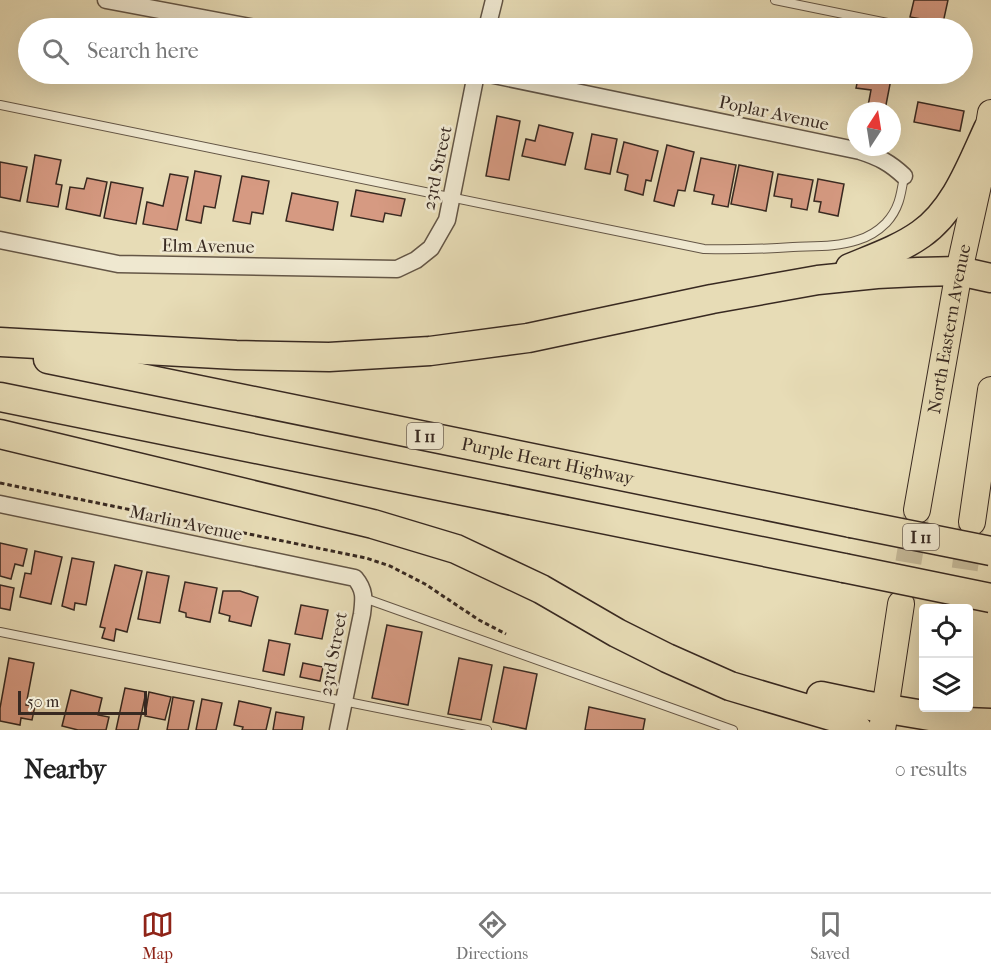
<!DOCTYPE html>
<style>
body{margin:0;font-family:"IM FELL French Canon",serif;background:#f2f2f2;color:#222}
.controls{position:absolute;right:18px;bottom:18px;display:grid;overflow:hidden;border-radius:6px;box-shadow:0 6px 24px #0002}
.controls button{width:54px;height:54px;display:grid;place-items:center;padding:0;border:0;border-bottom:2px solid #e0e0e0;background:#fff;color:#222;font:30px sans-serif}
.compass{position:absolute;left:847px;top:102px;width:54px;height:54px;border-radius:50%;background:#fff;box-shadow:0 6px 24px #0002;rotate:12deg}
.scale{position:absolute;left:18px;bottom:15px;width:129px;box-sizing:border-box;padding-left:6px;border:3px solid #382921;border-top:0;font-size:16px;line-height:21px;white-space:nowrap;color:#382921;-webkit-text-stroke:4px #efe8d0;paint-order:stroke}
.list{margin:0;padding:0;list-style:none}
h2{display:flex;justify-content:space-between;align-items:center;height:78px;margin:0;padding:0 24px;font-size:26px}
h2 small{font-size:20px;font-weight:400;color:#767676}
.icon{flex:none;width:33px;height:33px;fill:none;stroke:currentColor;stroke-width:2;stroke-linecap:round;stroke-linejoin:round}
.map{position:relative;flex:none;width:991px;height:730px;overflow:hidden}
.search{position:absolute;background:#fff;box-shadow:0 6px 24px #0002;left:18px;right:18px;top:18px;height:66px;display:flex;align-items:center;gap:15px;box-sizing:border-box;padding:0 21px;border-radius:33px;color:#767676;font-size:22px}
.sheet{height:162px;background:#fff}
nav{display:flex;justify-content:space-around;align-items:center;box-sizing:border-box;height:84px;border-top:2px solid #e0e0e0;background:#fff;font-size:16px;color:#767676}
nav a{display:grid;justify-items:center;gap:3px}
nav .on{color:#8f2418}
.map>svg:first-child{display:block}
.building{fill:#d69a82;stroke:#382921;stroke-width:1.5}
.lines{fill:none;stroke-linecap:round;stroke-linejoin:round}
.primary-tunnel{stroke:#c4b898;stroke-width:26;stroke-dasharray:26 13;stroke-linecap:butt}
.lane-casing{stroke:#645646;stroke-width:10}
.street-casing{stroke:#645646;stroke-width:19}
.primary-casing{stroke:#382921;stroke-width:28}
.highway-casing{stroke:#382921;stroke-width:31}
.path{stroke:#382921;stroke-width:3;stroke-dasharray:4.5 3;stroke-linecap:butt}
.lane{stroke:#efe8d0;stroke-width:8}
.street{stroke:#efe8d0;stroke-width:16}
.primary{stroke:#e7dcb6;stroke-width:26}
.highway{stroke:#e7dcb6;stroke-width:28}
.highway-bridge-casing{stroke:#382921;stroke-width:31;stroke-linecap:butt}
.highway-bridge{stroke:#e7dcb6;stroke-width:28}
.labels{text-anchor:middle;stroke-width:5;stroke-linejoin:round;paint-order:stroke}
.shield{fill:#efe8d0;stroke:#6f6256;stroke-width:1.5}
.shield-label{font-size:16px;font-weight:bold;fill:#382921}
.street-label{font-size:18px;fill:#382921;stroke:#efe8d0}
</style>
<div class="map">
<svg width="991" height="730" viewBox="0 0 991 730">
<rect width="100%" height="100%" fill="#e7dcb6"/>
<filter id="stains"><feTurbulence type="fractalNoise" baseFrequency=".00333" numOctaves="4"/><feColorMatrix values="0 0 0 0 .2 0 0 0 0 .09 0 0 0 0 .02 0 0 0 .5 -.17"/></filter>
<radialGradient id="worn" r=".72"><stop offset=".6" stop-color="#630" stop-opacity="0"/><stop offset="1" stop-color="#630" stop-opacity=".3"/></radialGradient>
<path class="building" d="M914 0H948L943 23 910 17Z
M859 74H892L885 110 868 106 871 90 856 88Z
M918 102 964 111 960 131 914 122Z
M497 116 520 121 509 180 486 176Z
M539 125 573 133 565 165 522 156 526 139 535 141Z
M592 134 617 139 610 174 585 169Z
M624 142 658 151 651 181 646 180 643 195 625 190 628 175 617 172Z
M667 145 694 152 685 191 678 190 674 206 654 201Z
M35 155 61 160 56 184 62 185 58 207 27 202Z
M701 158 736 165 728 207 712 204 714 195 694 191Z
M0 162 27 167 20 201 0 197Z
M739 165 773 172 766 211 731 204Z
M195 171 221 176 215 208 204 206 201 223 186 220Z
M170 174 188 177 177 230 143 224 147 202 163 206Z
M778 174 813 180 807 210 791 207 792 199 774 196Z
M242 176 269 181 263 214 252 212 250 224 233 221Z
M87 178 107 182 100 216 66 209 70 187 84 189Z
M818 179 844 184 838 216 819 212 821 202 814 201Z
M111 182 143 188 136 224 104 218Z
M356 190 405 199 401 216 385 213 383 222 351 216Z
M292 193 338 202 333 230 286 221Z
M0 543 27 549 23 566 15 564 11 579 0 576Z
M35 551 62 557 51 604 20 597 25 573 31 574Z
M72 558 94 562 86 605 75 603 74 610 62 606Z
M115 565 142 571 127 632 116 629 114 641 102 638 105 628 100 627Z
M147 572 169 576 160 623 138 619Z
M185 582 217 588 210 622 186 617V613L179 611Z
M0 585 14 588 10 610 0 608Z
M223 591H240L258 597 251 626 229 621 230 616 219 613Z
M301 605 328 610 322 639 295 634Z
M387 625 422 632 408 705 372 698Z
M269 640 290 644 284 675 263 671Z
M9 658 34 663 26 705 35 706 32 720 21 718 20 725 0 721V708Z
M459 658 492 665 481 720 448 714Z
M303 663 323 667 320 681 300 677Z
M504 667 537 674 526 729 493 722Z
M125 688 146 692 138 730H116Z
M71 690 102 698 98 715 109 717 106 730H78L62 726Z
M149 692 171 697 165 720 145 716Z
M173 697 194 701 188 730H167Z
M202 699 222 703 216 730H196Z
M239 701 271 708 266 730H242L243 727 234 725Z
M589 707 645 719 643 730H585Z
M276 712 304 717 302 730H273Z"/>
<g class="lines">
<path class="primary-tunnel" d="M902 601 916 516
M959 608 971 526"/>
<g class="lane-casing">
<path id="lane" d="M775 0 912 28
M0 105 704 249C734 250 763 249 793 247 815 246 837 247 858 240 868 237 878 231 886 223 899 209 901 195 904 176
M364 598 733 730
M0 632 487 730"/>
</g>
<g class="street-casing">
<path id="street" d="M106 0 255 28
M487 28 494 0
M489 74 860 151C879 157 890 163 904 176
M0 240 118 264 397 269 416 260 431 248 447 220 476 74
M0 504 355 578C365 590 364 598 362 614L338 730"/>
</g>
<g class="primary-casing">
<g id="primary">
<path id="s1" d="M917 510 959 271 982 167 991 113"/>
<path d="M972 522 991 390"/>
<path d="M882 730 901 604"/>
</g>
</g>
<g class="highway-casing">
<g id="highway">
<path d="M850 268C874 258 900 249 921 234 955 210 971 166 988 129"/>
<path d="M0 342 236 355 329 357 430 351 528 338 712 299 818 280 877 274 918 272 959 271 991 278"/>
<path id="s2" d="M48 359 851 523"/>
<path d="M0 397 844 568"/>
<path d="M0 434 373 524 456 549 541 589 617 633 667 658 730 686 838 718 850 722 858 730"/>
<path d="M821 696 864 705 966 722 991 723"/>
</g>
</g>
<path class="path" d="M0 483 366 558 390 566 425 584 479 620 506 634"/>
<use href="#lane" class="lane"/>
<use href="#street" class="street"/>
<use href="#primary" class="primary"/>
<use href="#highway" class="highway"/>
<g class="highway-bridge-casing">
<path id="highway-bridge" d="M851 523 991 551
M844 568 991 598"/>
</g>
<use href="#highway-bridge" class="highway-bridge"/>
</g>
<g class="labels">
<g class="shield">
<rect x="407" y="423" width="36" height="26" rx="4.5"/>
<rect x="903" y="524" width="36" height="26" rx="4.5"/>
</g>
<g class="shield-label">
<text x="425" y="442">I 11</text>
<text x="921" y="543">I 11</text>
</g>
<g class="street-label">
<text transform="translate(774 113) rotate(12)" y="6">Poplar Avenue</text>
<text transform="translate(437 168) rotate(-78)" y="6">23rd Street</text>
<text transform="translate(208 246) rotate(1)" y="6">Elm Avenue</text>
<text dy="6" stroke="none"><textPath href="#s1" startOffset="184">North Eastern Avenue</textPath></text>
<text dy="6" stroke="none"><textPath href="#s2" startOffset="510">Purple Heart Highway</textPath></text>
<text transform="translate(186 523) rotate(12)" y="6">Marlin Avenue</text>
<text transform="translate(333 654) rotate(-79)" y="6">23rd Street</text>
</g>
</g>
<rect width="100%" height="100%" filter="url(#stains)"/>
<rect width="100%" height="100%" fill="url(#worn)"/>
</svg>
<div class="controls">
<button><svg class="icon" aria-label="locate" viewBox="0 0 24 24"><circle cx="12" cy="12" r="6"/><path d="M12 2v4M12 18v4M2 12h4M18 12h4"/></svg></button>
<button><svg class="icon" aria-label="layers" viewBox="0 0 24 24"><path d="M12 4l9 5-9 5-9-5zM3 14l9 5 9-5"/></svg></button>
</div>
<svg class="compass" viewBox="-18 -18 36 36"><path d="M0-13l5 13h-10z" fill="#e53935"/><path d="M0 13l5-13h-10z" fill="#767676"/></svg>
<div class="scale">50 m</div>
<div class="search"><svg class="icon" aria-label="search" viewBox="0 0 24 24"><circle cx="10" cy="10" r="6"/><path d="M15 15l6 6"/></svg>Search here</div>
</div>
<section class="sheet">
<h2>Nearby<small>0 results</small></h2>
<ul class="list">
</ul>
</section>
<nav>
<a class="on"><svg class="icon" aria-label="map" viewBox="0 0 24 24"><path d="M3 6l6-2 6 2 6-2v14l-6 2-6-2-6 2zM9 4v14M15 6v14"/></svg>Map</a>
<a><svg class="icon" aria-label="directions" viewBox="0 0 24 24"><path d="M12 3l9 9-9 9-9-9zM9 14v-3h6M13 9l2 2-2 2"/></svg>Directions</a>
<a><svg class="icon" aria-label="saved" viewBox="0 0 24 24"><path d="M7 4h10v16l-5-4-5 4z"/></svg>Saved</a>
</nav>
